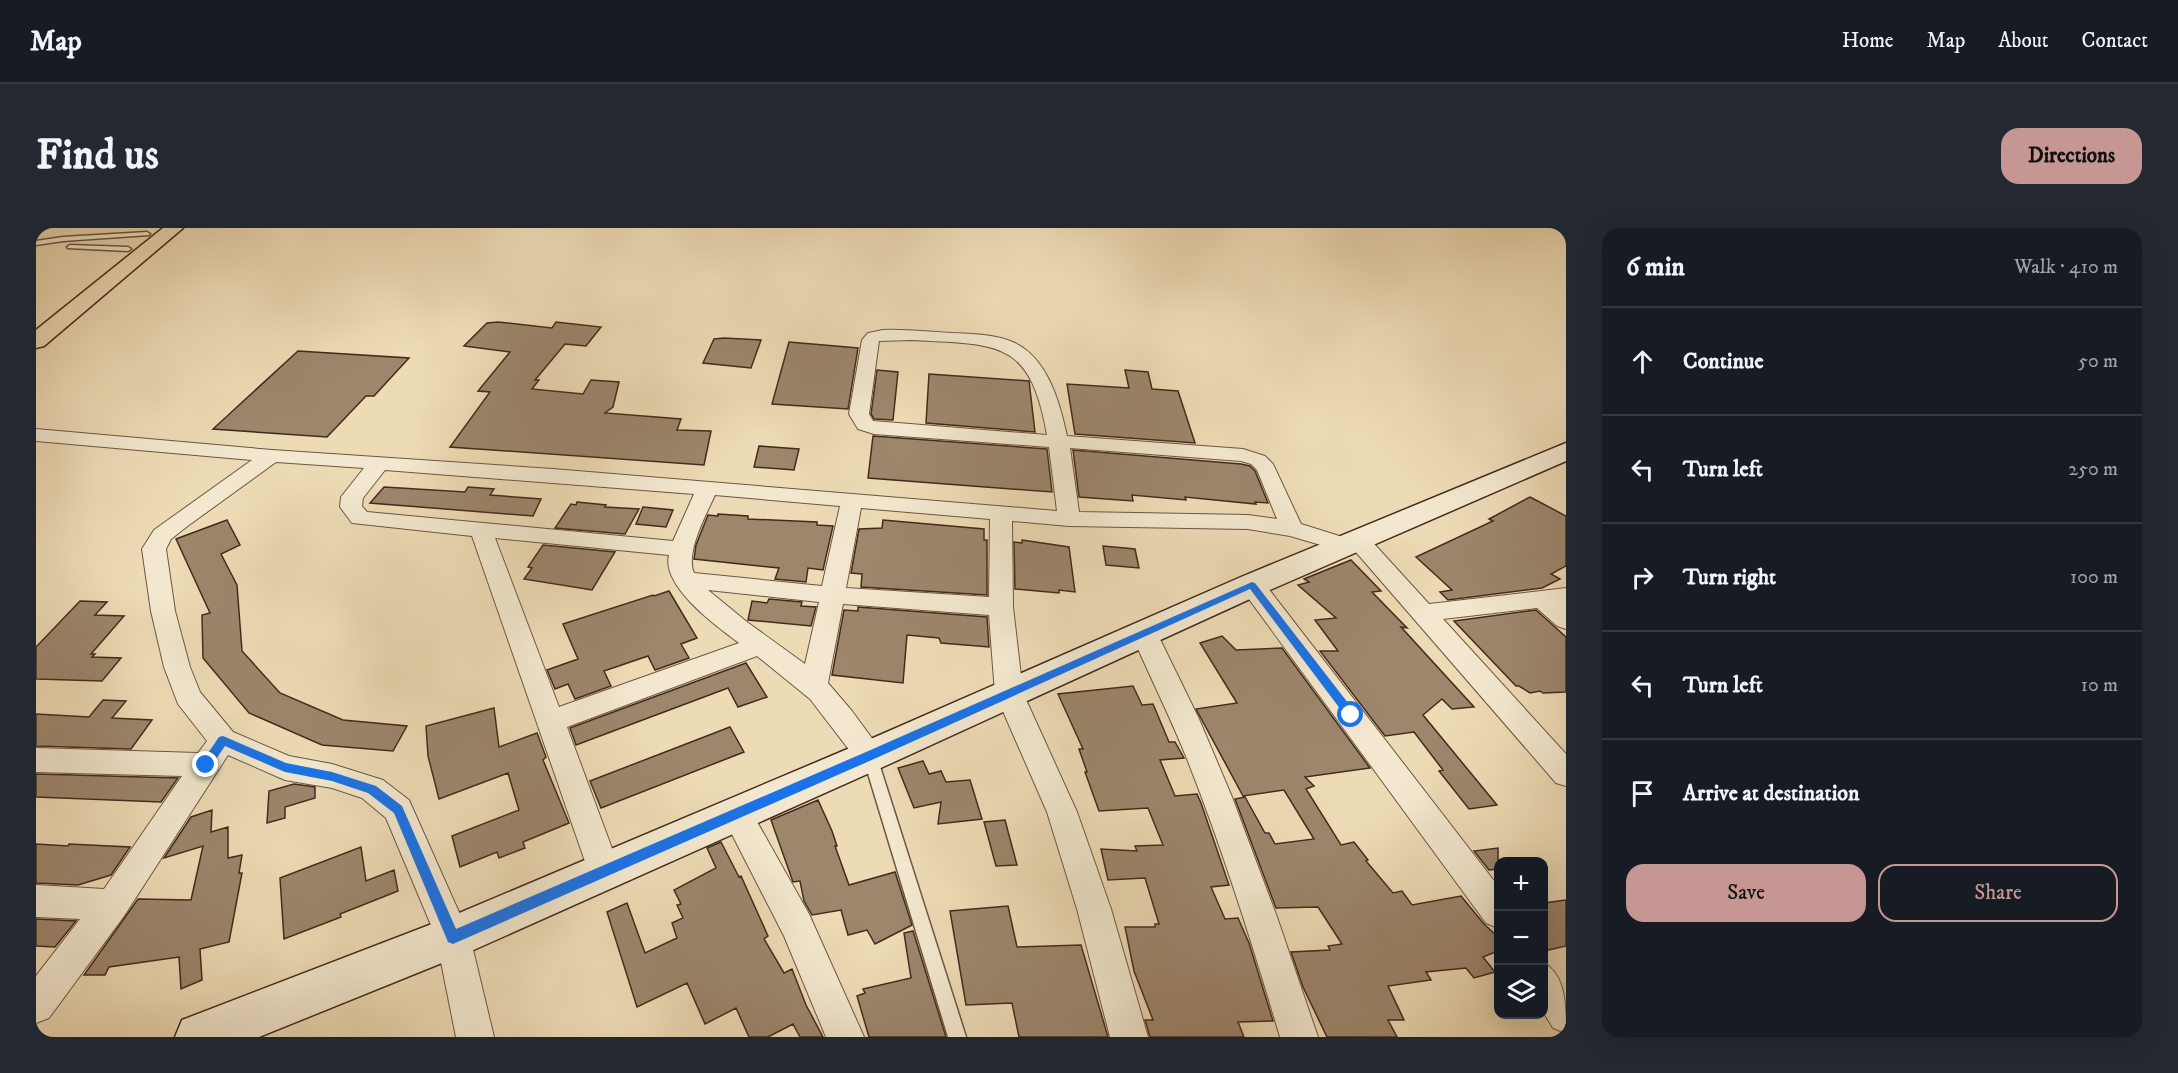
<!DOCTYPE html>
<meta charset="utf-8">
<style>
body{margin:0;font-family:"IM FELL DW Pica",serif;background:#242831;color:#f1f3f6}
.controls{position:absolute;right:18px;bottom:18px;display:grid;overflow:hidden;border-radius:12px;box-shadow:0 6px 24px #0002}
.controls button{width:54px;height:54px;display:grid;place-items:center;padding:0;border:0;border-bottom:2px solid #363941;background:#171b24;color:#f1f3f6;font:30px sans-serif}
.stop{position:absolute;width:18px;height:18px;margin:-14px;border:4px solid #1a73e8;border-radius:50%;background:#fff}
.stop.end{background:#1a73e8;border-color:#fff;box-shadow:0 2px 6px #0008}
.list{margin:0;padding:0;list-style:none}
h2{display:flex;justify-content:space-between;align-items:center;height:78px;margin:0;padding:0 24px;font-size:26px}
h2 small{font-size:20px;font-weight:400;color:#9ea1a6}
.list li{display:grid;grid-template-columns:39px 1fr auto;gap:18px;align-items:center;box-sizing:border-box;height:108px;padding:0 24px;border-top:2px solid #363941}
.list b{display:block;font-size:22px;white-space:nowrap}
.list em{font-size:20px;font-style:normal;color:#9ea1a6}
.actions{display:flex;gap:12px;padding:18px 24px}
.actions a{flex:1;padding:14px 0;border:2px solid #c59692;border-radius:18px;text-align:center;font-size:21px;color:#c59692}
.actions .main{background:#c59692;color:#111}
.icon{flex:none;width:33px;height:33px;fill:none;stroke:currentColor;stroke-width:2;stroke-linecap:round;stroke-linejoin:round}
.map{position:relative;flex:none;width:1530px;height:809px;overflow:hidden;border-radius:18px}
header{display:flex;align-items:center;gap:36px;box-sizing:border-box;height:84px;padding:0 30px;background:#171b24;border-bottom:2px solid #363941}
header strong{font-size:28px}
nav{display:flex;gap:33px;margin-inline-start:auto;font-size:21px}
.intro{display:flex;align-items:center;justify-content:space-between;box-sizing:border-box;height:144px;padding:0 36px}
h1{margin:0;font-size:42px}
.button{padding:15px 27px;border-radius:18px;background:#c59692;color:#111;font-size:21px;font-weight:700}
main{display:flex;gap:36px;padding:0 36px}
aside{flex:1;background:#171b24;border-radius:18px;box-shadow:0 6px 24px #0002}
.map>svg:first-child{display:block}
.building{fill:#9c866c;stroke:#442a1c;stroke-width:1.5}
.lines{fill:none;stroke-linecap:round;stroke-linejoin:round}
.lane-casing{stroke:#6e5642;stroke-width:3}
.street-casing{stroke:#6e5642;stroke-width:2}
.secondary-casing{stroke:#442a1c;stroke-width:3}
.highway-casing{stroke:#442a1c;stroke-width:3}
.lane{fill:#f3e8cf;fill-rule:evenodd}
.street{fill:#f3e8cf;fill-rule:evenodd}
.secondary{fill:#f3e8cf;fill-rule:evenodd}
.highway{fill:#eddbb5;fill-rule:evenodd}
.route{fill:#1a73e8}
</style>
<header>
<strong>Map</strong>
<nav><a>Home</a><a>Map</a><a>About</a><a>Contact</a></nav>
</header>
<div class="intro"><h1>Find us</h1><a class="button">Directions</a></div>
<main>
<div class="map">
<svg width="1530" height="809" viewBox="0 0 1530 809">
<rect width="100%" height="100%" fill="#eddbb5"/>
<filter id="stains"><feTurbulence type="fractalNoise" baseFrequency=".00333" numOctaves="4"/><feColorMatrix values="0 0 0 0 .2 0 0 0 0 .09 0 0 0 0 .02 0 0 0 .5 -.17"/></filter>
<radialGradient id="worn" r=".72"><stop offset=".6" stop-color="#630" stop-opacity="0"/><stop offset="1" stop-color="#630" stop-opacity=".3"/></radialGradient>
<path class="building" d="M462 94 516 100 520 94 565 99 550 118 529 116 499 152H503L496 161 547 166 555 152 583 154 577 179 569 185 645 191 641 202 675 203 668 237 414 219 454 164 442 163 474 124 428 118 451 95Z
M688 110 725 112 715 140 667 135 678 111Z
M753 114 822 120 812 181 736 176Z
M262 123 373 130 338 168H330L291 209 177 201Z
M841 142 862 144 857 192 838 191 835 186Z
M1089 142 1112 144 1116 161 1142 163 1159 215 1039 206 1031 156 1093 160Z
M893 146 993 153 999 204 890 195Z
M837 208 1011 221 1016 264 832 250Z
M723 218 763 221 758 242 718 239Z
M1037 222 1205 236 1214 238 1219 243 1232 275 1219 274 1220 276 1149 269 1150 272 1096 267 1097 273 1043 269Z
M348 259 429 264 432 259 458 261 454 267 505 271 497 288 334 275Z
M1494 269 1530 288V338L1515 346 1524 351 1506 360 1412 372 1404 364 1416 362 1380 329 1457 293 1453 291Z
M541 274 570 277 569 279 603 281 589 306 519 300 535 276 540 277Z
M607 279 637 282 630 299 600 296Z
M682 286 712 288V291L781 294V297L797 298 787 342 772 340 770 354 739 351 743 340 658 331 660 317 672 287 682 288Z
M191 292 204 317 185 326 201 357 206 423 244 465 307 492 371 498 357 523 286 517 213 485 167 430 166 387 174 385 140 311Z
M847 292 948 301V312H951V367L825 359 826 346 815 345 823 301 846 300Z
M986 312 1033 319 1039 364 1023 362V365L979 361 978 314 986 315Z
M507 317 579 324 556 362 488 351 496 340 492 339Z
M1067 318 1099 321 1103 340 1070 337Z
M1315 332 1345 363 1336 364 1371 400 1365 399 1438 479 1416 481 1406 471 1387 487 1461 577 1433 581 1403 543 1407 542 1378 504 1349 508 1284 423H1302L1279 392 1300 390 1262 357 1273 354 1268 351Z
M633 363 661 410 645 416 653 430 619 442 612 428 568 443 575 458 539 471 532 456 519 461 511 442 542 431 527 396 617 367 618 368Z
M733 371 766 374 765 378 780 379 775 398 712 392 716 373 731 375Z
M44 373 71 374 59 387 88 388 55 426H59L56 429 85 430 66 453 0 451V419Z
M822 379 951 389 953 419 905 415 903 410 871 407 867 455 796 447 808 382 822 383Z
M1500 382 1530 409V464L1507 465 1504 463 1494 465 1483 458H1480L1418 393Z
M1186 408 1200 422 1246 420 1334 540 1269 549 1278 558 1270 561 1305 617 1318 614 1332 632 1330 633 1357 665 1366 663 1376 677 1425 668 1448 696 1462 709V723L1447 729 1459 744 1438 750 1430 740 1390 744 1395 752 1352 758 1368 792H1352L1361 809H1291L1267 759 1255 724 1294 722 1292 718 1306 716 1282 679 1240 680 1199 571 1209 569 1229 605H1233L1239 616 1278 611 1248 562 1207 568 1160 481 1201 475 1164 415Z
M710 435 731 469 702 479 692 460 540 517 534 500Z
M1097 458 1106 477 1117 476 1133 514H1139L1148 530 1124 532 1139 568 1161 566 1165 575 1193 657 1175 659 1189 691 1202 690 1213 715 1237 793 1202 794 1208 809H1114L1109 792H1117L1098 743 1089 699H1119V696H1123L1109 650 1072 652 1065 621 1101 623 1099 618 1127 617 1112 580 1063 583 1049 544H1051L1043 521H1047L1022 466Z
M67 472 90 473 76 490 116 492 95 521 0 518V486L53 489Z
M458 480 463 519 501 505 510 529 507 532 533 595 487 614 489 620 463 630 461 624 424 639 416 608 483 582 472 545 403 571 392 528 390 498Z
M694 499 708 524 565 580 554 553Z
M887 533 893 546 905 543 910 554 934 552 946 591 902 596 905 574 878 580 862 540Z
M0 546 142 550 125 574 0 569Z
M258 556 279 559V570L249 579V590L231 595 233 563Z
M782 572 796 603 801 618H799L813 657 859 644 876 697 839 716 831 702 812 707 805 682 776 687 768 673 764 653 757 654 735 592Z
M176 582 175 604 192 599V630L206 627 203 645H206L193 714 164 721 166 752 145 761 143 729 73 739 69 747H48L102 671 155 672 167 618 128 630 155 589Z
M969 592 981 637 960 638 948 594Z
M685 614 703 649 705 648 732 708 728 711 748 745 756 741 770 777 787 809H764L757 796 732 809H713L700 780 669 796 651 755 601 779 571 684 591 675 609 725 641 710 636 695 647 690 641 677 645 676 638 662 680 640 671 620Z
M0 616 32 618 33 616 94 619 75 647 42 657 0 655Z
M325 619 330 653 358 642 362 663 304 686 305 689 248 711 244 650Z
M1462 620V641L1453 642 1438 623Z
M1530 672V718L1508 723V675Z
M972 678 981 719 1045 717 1072 809H983L976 775 930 777 914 683Z
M0 691 40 693 19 719 0 718Z
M877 703 910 809H833L821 768 829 765 827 761 875 750 868 705Z"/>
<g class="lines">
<g class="lane-casing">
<path id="lane" d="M111 4 114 6 113 7 27 13 0 17V13L27 9Z
M34 17 92 19 95 21 92 23 32 20 31 19Z
M834 523 839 525 841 529 930 809H912L827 529 829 525Z"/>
</g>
<g class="street-casing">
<path id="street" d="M847 102C870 101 893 104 916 105 936 106 960 106 979 115 1012 131 1024 175 1031 208L1207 221 1229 228 1237 236 1265 296 1313 311 1323 306 1331 308 1393 376 1530 360V401L1521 398 1501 380 1407 391 1530 526V558L1520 555 1319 323 1312 325 1254 308 1212 301 1033 298 976 293 977 379 987 465 1041 584 1075 681 1112 809H1074L1041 681 1011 584 959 465 953 387 807 376 792 455 816 483 849 528 844 536 834 540 824 536 774 471 721 428 531 499 584 642 579 652 568 657 557 652 552 642 436 308 316 295 304 279 305 269 328 240 240 234 153 297 135 311 130 321 139 383 154 439 164 464 197 504 253 528 296 536 347 552 373 572 434 709 458 809H420L400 709 350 590 326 570 296 560 249 552 192 527 88 688 13 790 0 795V748L44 691 0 689V657L68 661 146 548 0 544V520L162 525 171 513 142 476 128 439 115 383 106 321 118 302 216 232 0 213V201L236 222 517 241 1021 283 1013 219 838 206 822 201 813 186 826 112 832 105ZM876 112C961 117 994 110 1011 207L837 193 833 186 843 113ZM1034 220 1205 233 1215 236 1221 242 1241 291 1212 287 1043 284ZM349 242 658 266 637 313 331 284 326 278 327 270ZM679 267 804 278 786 358 658 345C649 325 670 287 679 267ZM825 280 954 291 953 369 810 360ZM459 310 633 327C625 358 680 398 703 415L523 479ZM672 362 783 374 769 436 711 394Z
M1216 349 1225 351 1462 658V700L1450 695 1207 363 1204 357 1207 351Z
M1108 396 1117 399 1121 405 1163 491 1196 569 1241 689 1282 809H1244C1216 715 1187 622 1151 531 1134 488 1113 447 1095 405L1099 399Z
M700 572 711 576 773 686 828 809H790L748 708 685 585 689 576Z
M1508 735C1530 748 1530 777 1530 805L1517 800 1508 785Z"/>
</g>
<g class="secondary-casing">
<path id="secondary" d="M1530 215V233L1227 365 847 539 433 724 223 809H139L146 792 409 691 821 517 1205 349Z"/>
</g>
<g class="highway-casing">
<path id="highway" d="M127 0H147L8 118 0 120V102Z"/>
</g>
<use href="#lane" class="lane"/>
<use href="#street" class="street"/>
<use href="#secondary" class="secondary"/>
<use href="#highway" class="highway"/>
</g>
<path class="route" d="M1216 354 1219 355 1319 484V490H1311L1214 361 838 531 417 716 412 714 358 585 332 565 296 553 249 544 189 518 174 540H166L164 537 183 509 187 508 250 535 296 544 340 558 366 578 420 701 830 524Z"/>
<rect width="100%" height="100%" filter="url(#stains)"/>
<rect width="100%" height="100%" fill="url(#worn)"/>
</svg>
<div class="controls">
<button>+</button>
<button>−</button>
<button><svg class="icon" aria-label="layers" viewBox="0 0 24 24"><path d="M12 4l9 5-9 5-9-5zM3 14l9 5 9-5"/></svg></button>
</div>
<div class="stop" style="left:1315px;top:487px"></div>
<div class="stop end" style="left:170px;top:537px"></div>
</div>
<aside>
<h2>6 min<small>Walk · 410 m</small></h2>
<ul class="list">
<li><svg class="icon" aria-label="ahead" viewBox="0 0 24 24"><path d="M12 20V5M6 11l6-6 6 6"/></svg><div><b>Continue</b></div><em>50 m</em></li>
<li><svg class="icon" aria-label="left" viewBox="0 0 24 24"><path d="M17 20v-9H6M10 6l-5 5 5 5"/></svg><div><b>Turn left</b></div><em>250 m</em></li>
<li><svg class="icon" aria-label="right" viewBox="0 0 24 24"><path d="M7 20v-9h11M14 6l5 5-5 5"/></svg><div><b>Turn right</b></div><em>100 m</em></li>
<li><svg class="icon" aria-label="left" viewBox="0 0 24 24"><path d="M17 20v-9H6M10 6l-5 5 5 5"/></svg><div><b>Turn left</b></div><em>10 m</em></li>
<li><svg class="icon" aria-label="arrive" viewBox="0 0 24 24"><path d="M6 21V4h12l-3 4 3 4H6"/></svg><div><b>Arrive at destination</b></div></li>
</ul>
<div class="actions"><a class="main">Save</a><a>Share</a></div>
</aside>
</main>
